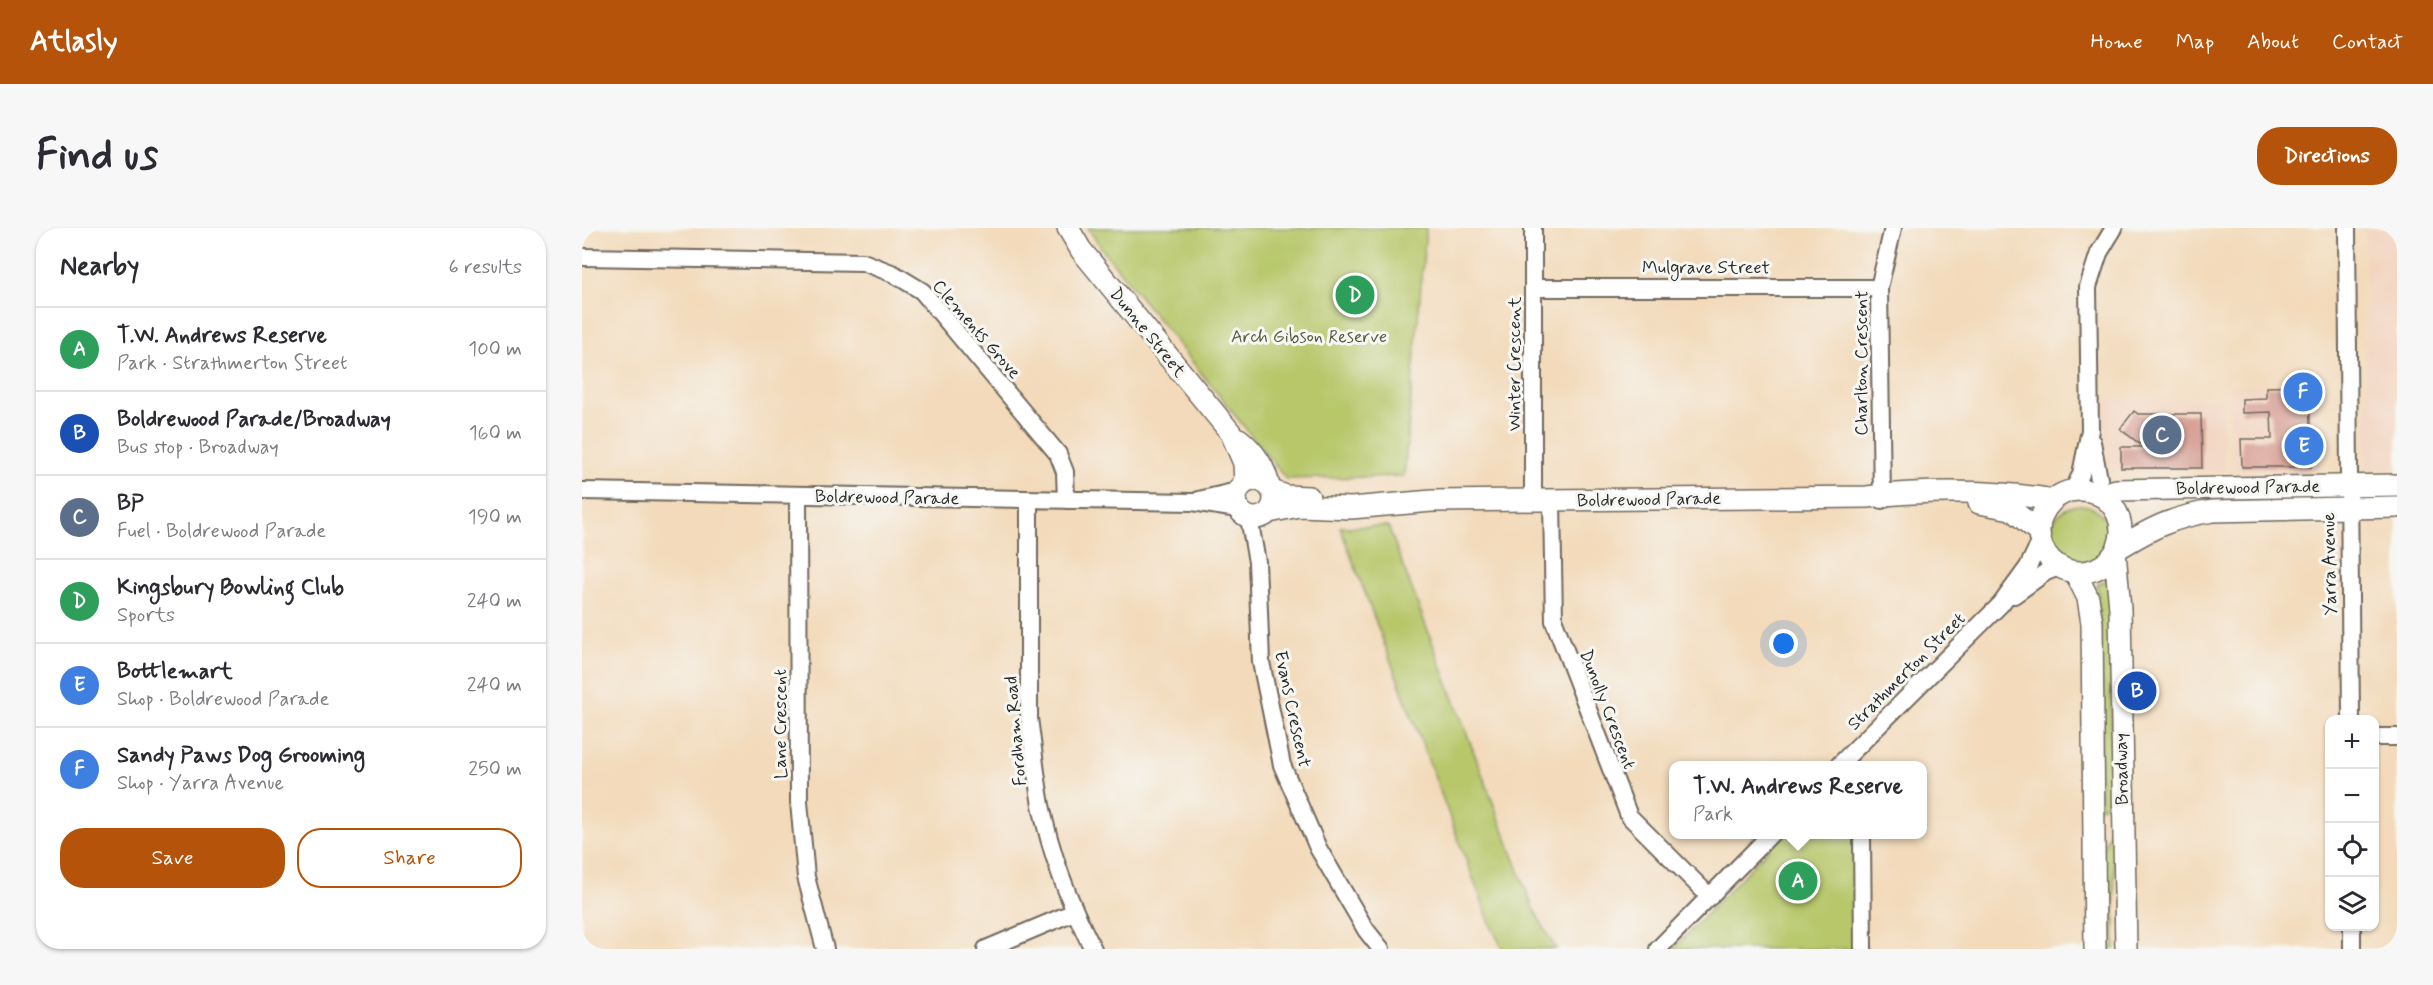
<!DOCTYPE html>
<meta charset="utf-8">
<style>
body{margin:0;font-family:Mynerve,sans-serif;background:#f7f7f7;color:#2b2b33}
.controls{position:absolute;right:18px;bottom:18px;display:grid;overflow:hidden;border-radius:12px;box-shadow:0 2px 4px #0004}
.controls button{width:54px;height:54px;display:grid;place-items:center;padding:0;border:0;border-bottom:2px solid #e1e1e2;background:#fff;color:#2b2b33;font:30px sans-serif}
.you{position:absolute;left:1202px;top:416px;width:21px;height:21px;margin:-15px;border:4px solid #fff;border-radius:50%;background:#1a73e8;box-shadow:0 0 0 9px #1a73e833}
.badge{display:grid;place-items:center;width:39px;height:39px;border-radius:50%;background:#b45309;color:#fff;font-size:20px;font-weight:700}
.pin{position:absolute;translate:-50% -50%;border:3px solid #fff;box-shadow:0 2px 6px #0006}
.popup{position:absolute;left:1087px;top:533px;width:258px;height:78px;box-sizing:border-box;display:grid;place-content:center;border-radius:12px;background:#fff;filter:drop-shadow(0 2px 4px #0005);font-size:20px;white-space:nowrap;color:#7c7c81}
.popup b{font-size:22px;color:#2b2b33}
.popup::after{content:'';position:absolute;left:50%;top:100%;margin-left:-12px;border:12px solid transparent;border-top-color:#fff}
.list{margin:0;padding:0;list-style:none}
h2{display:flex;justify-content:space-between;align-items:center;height:78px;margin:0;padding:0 24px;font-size:26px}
h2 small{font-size:20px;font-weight:400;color:#7c7c81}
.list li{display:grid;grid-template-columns:39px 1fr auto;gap:18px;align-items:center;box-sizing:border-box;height:84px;padding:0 24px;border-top:2px solid #e1e1e2}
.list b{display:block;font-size:22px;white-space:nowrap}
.list p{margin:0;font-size:20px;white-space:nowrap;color:#7c7c81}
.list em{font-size:20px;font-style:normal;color:#7c7c81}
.actions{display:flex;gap:12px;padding:18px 24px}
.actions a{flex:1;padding:14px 0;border:2px solid #b45309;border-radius:24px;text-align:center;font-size:21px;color:#b45309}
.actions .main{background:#b45309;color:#fff}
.icon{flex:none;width:33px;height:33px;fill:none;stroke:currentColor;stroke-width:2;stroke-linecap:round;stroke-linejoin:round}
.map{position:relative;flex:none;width:1815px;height:721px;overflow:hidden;border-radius:24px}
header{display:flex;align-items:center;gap:36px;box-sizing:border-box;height:84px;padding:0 30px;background:#b45309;color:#fff}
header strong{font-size:28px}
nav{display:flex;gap:33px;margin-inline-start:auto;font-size:21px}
.intro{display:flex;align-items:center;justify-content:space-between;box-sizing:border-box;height:144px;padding:0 36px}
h1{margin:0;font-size:42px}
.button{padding:15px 27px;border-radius:24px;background:#b45309;color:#fff;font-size:21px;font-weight:700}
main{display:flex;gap:36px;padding:0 36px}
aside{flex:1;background:#fff;border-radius:24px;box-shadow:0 2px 4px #0004}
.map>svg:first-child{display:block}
.built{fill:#f3d4bf}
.green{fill:#b7c76a;stroke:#71794a;stroke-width:1.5}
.building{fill:#d4988c}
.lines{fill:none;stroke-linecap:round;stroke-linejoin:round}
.minor-casing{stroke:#71685d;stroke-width:20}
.major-casing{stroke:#71685d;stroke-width:24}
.minor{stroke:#fff;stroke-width:16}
.major{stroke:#fff;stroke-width:21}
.labels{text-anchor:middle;stroke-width:6;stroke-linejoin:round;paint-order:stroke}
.street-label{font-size:18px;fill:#2b2b2b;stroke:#f6f6f2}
.park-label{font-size:18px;fill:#555a3e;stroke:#f6f6f2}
</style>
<header>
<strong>Atlasly</strong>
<nav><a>Home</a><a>Map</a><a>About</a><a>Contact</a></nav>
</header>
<div class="intro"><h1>Find us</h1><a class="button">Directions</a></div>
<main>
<aside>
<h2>Nearby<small>6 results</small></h2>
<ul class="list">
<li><span class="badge" style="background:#2e9e5b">A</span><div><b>T.W. Andrews Reserve</b><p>Park · Strathmerton Street</p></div><em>100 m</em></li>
<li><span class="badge" style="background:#1a4fb4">B</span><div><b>Boldrewood Parade/Broadway</b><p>Bus stop · Broadway</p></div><em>160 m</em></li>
<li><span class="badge" style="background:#5c6f8a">C</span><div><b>BP</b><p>Fuel · Boldrewood Parade</p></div><em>190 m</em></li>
<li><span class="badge" style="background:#2e9e5b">D</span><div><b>Kingsbury Bowling Club</b><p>Sports</p></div><em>240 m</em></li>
<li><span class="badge" style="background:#3f7fe0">E</span><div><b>Bottlemart</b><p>Shop · Boldrewood Parade</p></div><em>240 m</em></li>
<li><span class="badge" style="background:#3f7fe0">F</span><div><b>Sandy Paws Dog Grooming</b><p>Shop · Yarra Avenue</p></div><em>250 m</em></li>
</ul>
<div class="actions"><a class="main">Save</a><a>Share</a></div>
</aside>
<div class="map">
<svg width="1815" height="721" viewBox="0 0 1815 721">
<rect width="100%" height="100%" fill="#f6f6f2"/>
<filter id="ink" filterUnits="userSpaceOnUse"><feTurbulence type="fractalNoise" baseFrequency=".0167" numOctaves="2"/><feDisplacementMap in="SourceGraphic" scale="12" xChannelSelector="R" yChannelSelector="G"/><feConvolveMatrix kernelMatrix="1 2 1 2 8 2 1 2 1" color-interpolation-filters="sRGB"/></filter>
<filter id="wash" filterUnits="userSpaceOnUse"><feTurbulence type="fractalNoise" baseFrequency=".008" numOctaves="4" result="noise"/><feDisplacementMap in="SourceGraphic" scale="24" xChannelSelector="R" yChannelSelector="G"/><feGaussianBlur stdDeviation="1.35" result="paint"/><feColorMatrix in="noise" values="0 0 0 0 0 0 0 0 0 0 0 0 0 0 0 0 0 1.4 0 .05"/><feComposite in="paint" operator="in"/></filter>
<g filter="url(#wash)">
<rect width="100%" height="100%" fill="#f3daba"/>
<path class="built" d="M1783 0H1815V241L1785 242Z
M1647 157 1736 158 1737 243 1649 244Z
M1640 170 1642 242 1519 244 1518 172Z"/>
<path class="green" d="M506 0H844L822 248 704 251 520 21Z
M1469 306a29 29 0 1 1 58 0a29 29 0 1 1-58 0Z
M806 298 951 680 974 721H921L909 698 758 299Z
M1528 350 1530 574 1518 579V398L1515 357Z
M1532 597 1533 721H1521V618Z
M1200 607H1277L1276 721H1091Z"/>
<g id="blocks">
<path class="building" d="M1727 158 1729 239H1660L1659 211H1690L1689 184 1660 185V171L1684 170V159Z
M1552 183 1556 186H1619L1620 240H1539V219H1562L1538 201Z"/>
</g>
</g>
<g filter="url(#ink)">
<use href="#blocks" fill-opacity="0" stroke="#71685d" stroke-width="1.5"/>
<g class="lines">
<g class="minor-casing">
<path id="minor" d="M951 0V272
M1765 0 1769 491
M0 29 281 34 312 46 340 63 476 226 483 244 484 272
M952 60H1297
M1510 214 1517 251V267
M0 263 611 274 656 281
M1491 263 1499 246 1508 202 1506 59 1517 25 1532 0
M216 267 217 574 224 649 243 721
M447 272V490C451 519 454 549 459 577 469 627 488 676 511 721
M617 272 655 263
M970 272 972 393 1047 588 1128 669
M1300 272 1297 60 1311 0
M667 290 675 334 679 434 700 537 736 620 784 702 799 721
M1432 367 1464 344 1477 339
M1792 509H1815
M1256 538 1419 376 1446 339 1458 314
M1280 606 1281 721
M1770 698V721
M404 721 492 684
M1076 721 1189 606"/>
</g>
<g class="major-casing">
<path id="major" d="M486 0 499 22 649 205 662 235 663 255
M657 211C672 223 684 240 687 259
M654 271a19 19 0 1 1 38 0a19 19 0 1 1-38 0Z
M1457 303a41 41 0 1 1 82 0a41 41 0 1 1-82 0Z
M690 263 704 268 727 269
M1517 267 1534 262 1815 257
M1397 275 1429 281 1457 304
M687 284 717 278 769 280 850 273 1285 269C1341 262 1416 262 1471 272
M1535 321C1570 300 1590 289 1631 283L1815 279
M1533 324 1538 381 1544 721
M1493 344 1506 370 1510 395 1513 721"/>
</g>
<use href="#minor" class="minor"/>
<use href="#major" class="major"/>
</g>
</g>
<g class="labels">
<g class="street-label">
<text x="1124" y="45">Mulgrave Street</text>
<text transform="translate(395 101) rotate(49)" y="6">Clements Grove</text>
<text transform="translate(566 104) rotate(51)" y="6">Dunne Street</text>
<text transform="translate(1279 135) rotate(-90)" y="6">Charlton Crescent</text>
<text transform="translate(932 136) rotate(-90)" y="6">Winter Crescent</text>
<text transform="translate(1666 259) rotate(-1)" y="6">Boldrewood Parade</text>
<text transform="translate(305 269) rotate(1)" y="6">Boldrewood Parade</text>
<text transform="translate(1067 271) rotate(-1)" y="6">Boldrewood Parade</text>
<text transform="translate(1747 336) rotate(-91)" y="6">Yarra Avenue</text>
<text transform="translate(1324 443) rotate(-45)" y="6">Strathmerton Street</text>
<text transform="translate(711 481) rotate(78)" y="6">Evans Crescent</text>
<text transform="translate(1026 481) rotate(69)" y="6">Dunolly Crescent</text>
<text transform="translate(198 496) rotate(-90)" y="6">Lane Crescent</text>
<text transform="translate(433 503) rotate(-95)" y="6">Fordham Road</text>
<text transform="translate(1539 541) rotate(-91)" y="6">Broadway</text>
</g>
<g class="park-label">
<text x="727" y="114">Arch Gibson Reserve</text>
</g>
</g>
</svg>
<div class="controls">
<button>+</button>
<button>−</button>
<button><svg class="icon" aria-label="locate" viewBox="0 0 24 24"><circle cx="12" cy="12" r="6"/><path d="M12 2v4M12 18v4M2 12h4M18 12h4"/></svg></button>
<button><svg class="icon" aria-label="layers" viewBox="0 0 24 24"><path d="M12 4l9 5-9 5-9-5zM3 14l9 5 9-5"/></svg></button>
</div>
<div class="you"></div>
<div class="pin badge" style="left:1216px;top:653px;background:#2e9e5b">A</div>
<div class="popup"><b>T.W. Andrews Reserve</b>Park</div>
<div class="pin badge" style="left:1555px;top:463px;background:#1a4fb4">B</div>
<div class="pin badge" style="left:1580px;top:207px;background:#5c6f8a">C</div>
<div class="pin badge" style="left:773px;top:67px;background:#2e9e5b">D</div>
<div class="pin badge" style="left:1722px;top:218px;background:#3f7fe0">E</div>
<div class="pin badge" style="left:1721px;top:164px;background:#3f7fe0">F</div>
</div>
</main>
